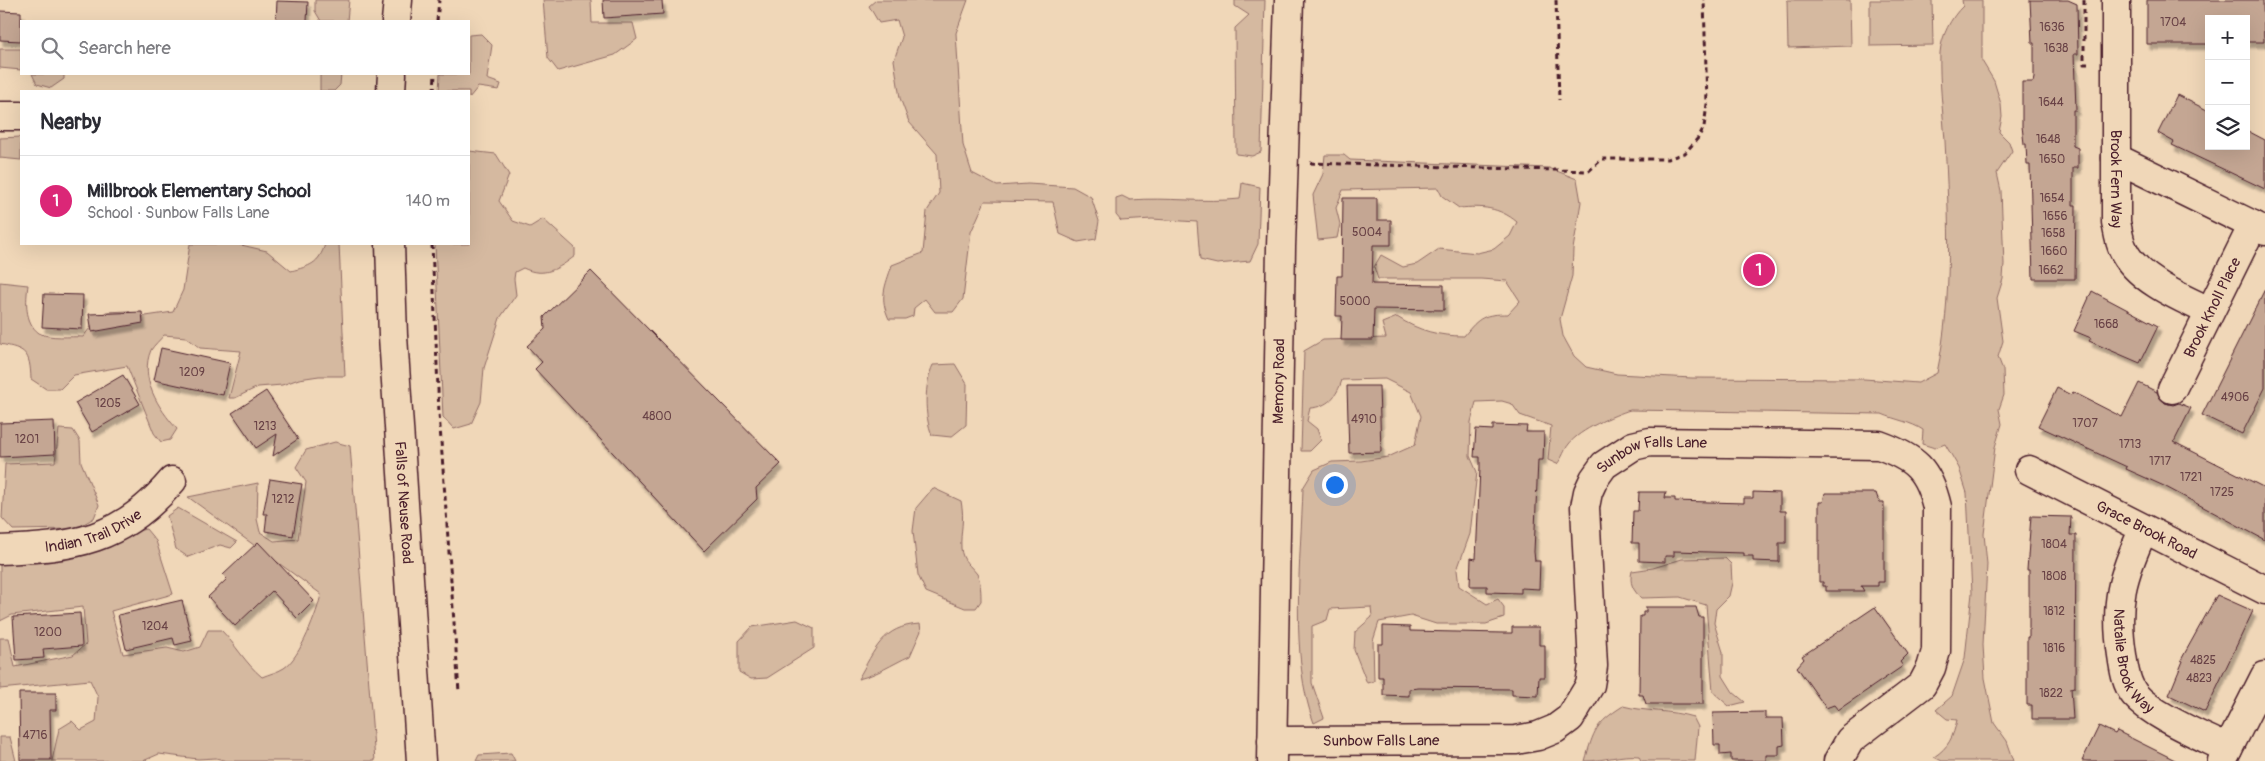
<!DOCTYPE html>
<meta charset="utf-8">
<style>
body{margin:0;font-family:Pangolin,sans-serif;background:#f7f7f7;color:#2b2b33}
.controls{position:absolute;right:15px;top:15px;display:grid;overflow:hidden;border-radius:0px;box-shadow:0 5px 20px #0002}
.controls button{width:45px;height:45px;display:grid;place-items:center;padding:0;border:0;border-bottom:1px solid #e1e1e2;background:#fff;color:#2b2b33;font:25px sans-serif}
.you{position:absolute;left:1334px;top:484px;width:18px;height:18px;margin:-12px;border:4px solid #fff;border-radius:50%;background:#1a73e8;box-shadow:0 0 0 8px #1a73e833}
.badge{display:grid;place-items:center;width:32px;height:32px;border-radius:50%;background:#db2777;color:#fff;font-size:16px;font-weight:700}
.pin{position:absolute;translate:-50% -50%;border:2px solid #fff;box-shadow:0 1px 5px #0006}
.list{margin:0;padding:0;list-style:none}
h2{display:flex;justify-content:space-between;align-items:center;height:65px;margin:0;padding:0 20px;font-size:21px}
h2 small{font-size:16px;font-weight:400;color:#7c7c81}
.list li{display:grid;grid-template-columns:32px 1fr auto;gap:15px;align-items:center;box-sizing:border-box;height:90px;padding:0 20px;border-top:1px solid #e1e1e2}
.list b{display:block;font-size:19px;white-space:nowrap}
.list p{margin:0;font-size:16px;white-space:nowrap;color:#7c7c81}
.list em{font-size:16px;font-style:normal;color:#7c7c81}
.icon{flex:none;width:28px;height:28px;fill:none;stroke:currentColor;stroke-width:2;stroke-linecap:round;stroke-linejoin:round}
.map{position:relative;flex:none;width:2265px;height:761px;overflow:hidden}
.search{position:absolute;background:#fff;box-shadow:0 5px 20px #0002;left:20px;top:20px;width:450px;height:55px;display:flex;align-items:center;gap:12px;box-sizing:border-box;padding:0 18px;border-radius:0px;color:#7c7c81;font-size:19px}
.panel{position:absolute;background:#fff;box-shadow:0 5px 20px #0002;left:20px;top:90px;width:450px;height:155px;border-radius:0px}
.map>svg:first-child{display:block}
.green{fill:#d5b9a0;stroke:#906c66}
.building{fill:#c4a693;stroke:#4a1f2b;filter:url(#shadow)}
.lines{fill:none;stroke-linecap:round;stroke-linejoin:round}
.minor-casing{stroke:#4a1f2b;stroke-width:31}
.major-casing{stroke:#4a1f2b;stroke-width:31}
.path{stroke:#4a1f2b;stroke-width:3;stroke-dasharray:5 4;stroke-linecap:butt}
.minor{stroke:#f0d7b8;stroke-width:28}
.major{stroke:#f0d7b8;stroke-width:28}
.labels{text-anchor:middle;stroke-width:4;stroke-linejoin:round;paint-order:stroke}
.number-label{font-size:12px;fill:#684145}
.street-label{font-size:15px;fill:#4a1f2b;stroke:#f0d7b8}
</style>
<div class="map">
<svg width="2265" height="761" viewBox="0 0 2265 761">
<defs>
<filter id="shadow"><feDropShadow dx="3" dy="5.5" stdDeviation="1" flood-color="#0004"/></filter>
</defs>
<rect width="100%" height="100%" fill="#f0d7b8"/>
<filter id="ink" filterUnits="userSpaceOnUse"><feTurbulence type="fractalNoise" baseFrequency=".02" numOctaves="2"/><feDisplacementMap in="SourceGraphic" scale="10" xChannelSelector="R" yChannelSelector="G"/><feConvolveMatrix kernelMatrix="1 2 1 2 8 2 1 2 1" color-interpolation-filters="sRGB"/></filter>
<g filter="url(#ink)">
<path class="green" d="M315 0H349L347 21H321L315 11Z
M543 0H591L592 23H633L637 39 615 55 558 71 548 58Z
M876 0H968L956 33 963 145 972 173 997 186 1028 184 1073 187 1091 197 1099 221 1096 239 1078 242 1060 234 1053 202 985 201 971 232 963 299 953 312H935L925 299 914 308 913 316 905 319H889C879 297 885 287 892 265L923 253 927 211 939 193 937 154 909 122 900 98 894 60 902 37 897 20 879 23 869 6Z
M1235 0H1265L1261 152 1252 156 1236 154 1235 28 1249 15 1235 6Z
M1787 0H1850L1851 46 1788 48Z
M1870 0H1932L1933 45 1870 46Z
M1962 0H1982V61L1994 81 2001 104 2002 117 1999 132 2009 142 2012 151 1997 173 2001 191 2004 264 2003 279 1997 298 2003 341 1998 357 2003 370 2004 395 1999 409 2002 424 1995 447 1984 534 1987 564 1983 645 1985 678 1994 723 2007 741 2014 761H1942L1934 757C1949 747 1953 737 1957 720L1947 719 1936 710 1952 696 1965 658 1972 593 1967 493 1959 468 1945 444 1935 448 1922 444 1923 430C1911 422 1896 420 1882 414L1630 410C1614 415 1579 430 1569 444 1564 450 1563 457 1557 464L1548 460 1551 426 1520 415 1512 404 1502 401 1476 402 1471 422 1470 456 1477 472 1470 534 1457 570 1459 586 1487 604 1498 599 1504 607V618L1486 624H1436L1411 616 1379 622 1373 641 1374 681 1367 683 1354 650 1355 632 1372 617 1371 607 1330 609 1327 620 1312 626V683L1324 718 1314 723C1289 659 1301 558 1303 488L1314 470 1332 462 1361 461 1388 457 1415 445 1421 416 1411 392 1385 379 1342 380C1337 396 1328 407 1310 408L1307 421 1317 429 1321 440 1310 451H1301L1304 351 1323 340 1386 338 1382 323 1397 317C1419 331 1439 336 1464 336 1479 317 1484 314 1508 314L1520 301 1507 281 1481 279H1378L1374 267 1381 255 1403 267 1417 264 1439 249 1477 253 1494 249 1510 236 1517 222C1499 207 1482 206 1459 208L1442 196 1438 188 1343 190 1336 208 1340 224 1337 238 1318 240 1313 195 1323 174 1325 155H1344L1350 160 1549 168 1577 179 1581 202 1573 249 1572 276 1560 319 1563 336 1574 356 1586 367 1617 374 1692 378 1864 379 1918 383 1937 373C1953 297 1949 218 1945 141 1943 112 1939 82 1940 53 1941 37 1951 17 1963 6Z
M481 34 492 45 487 79 501 84 499 90 478 87 469 98V91H439L440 74H469V35Z
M0 49H21V70L0 68Z
M32 74H64V79L51 88 37 84Z
M320 74H341L340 85 334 91H320Z
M21 137V160L0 158V138Z
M469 151 496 154 509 175 499 201 513 221 530 227 543 219 575 248V256C558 269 544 278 523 268L515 272 514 279 516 295 500 318 484 368 481 402 471 424 454 429 443 417 435 244H469Z
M1242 183 1260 187 1258 244 1250 261 1217 264 1200 260 1197 222 1152 219 1121 221 1116 215V198L1122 196 1130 200C1167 197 1203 203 1240 199Z
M190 244H237L267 251 291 271C310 266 319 264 325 244H339L345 376H319L299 379 282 385 258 387 235 398H229L241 351 200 348 186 337 164 335C160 340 154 345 151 350 139 378 158 408 177 429L170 440 161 442 154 433 127 366 74 375 60 389H46L31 379C30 352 26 349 0 344V282L28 285C26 300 24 322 39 333 49 339 71 336 83 337L96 320 106 312 128 311 139 317 173 312 183 290Z
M955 364 967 384 966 425 951 437 932 435C924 416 924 384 933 365Z
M59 429 73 430 80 441 81 462 99 505 94 518 75 529 13 530 2 518 5 464 55 462Z
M335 442 350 446 375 761H227L216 758 198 759 159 754 143 761H52L59 729 72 721 81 730 96 722 98 697 90 680 0 689V638H9L15 667 73 655 86 644 83 607 12 615 0 621V561L146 529 156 541 173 594 111 611 123 654 167 648 184 652 200 647 208 630H221C236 645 245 663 262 677 269 674 278 672 284 668 300 658 318 611 321 594L188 497 258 483 257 519 260 532 274 541 298 539 306 482 296 467 306 450Z
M933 488 961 501C965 521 960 531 961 548 962 561 970 565 977 574 981 581 981 594 981 601L976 608H965L926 592 918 575 913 531 916 508Z
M178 508 237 542 231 548 220 545 188 557 176 549 167 516Z
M1725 558 1731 564 1732 583 1729 596 1716 609 1714 623 1723 652V676L1733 692 1745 702 1729 706 1713 692 1706 605 1680 597 1641 598C1633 590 1629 583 1632 571L1653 568 1682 559Z
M797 620 814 628V648L767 678 751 679 739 672V641L752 627Z
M920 624 921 631 910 656C892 664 877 675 858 679 875 650 882 626 920 624Z
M1623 706C1646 712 1670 710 1693 717L1698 727 1695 761H1641L1639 756C1620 754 1604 761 1585 761 1594 730 1595 724 1623 706Z
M0 737H10L16 761H0Z
M511 753 515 761H476L479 755Z"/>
<path class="building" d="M603 0H662L663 14 604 18Z
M2030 0H2068L2077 4 2078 54H2074L2076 110H2073V146L2078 148V168H2073V205H2076L2075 279H2033L2030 165H2027L2026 144H2024L2022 126V82H2033L2034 78V43H2032Z
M2147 0H2263L2264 42H2246V19H2209V44H2147Z
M277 1 308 2 307 21H276Z
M0 11 21 12V41L0 40Z
M2177 95 2209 111V146H2246V130L2265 140V189L2172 145 2174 142 2158 133Z
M1343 198H1377V220H1391V245H1373L1372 284 1444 285V310L1374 309 1373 340H1341L1342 316H1336L1337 276H1342Z
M591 271 781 464 756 488 757 499 704 551 535 369 542 362 527 346 545 329 544 317Z
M2265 289V388L2242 434 2202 415Z
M2092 291 2158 326 2140 363 2089 341 2091 338 2074 331Z
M44 294 83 295 82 329 42 327Z
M142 312 143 323 92 332 89 314Z
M161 348 230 363 223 395 154 380Z
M123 375 140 404 92 432 75 403Z
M2139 383 2157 392 2165 403 2173 405 2179 403 2191 408 2174 442 2265 488V540L2164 486 2126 469 2127 467 2038 426 2057 388 2071 395 2073 392 2122 417Z
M1347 386H1379L1381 452 1349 453Z
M266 391 298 439 273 456 277 434 256 448 232 413Z
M54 421 55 454 0 457V423Z
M1493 425 1527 426 1526 432H1544L1543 460H1538L1534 552 1535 561H1540L1539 589 1521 588V593L1487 592V586H1470L1471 558 1476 559 1480 468V457H1474L1476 429 1493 430Z
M270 479 302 484 293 536 265 531 267 514H263Z
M1639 492H1666L1665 498H1675V501L1744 503V498H1753V492L1780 493V511H1786V543H1779V562L1753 561V556H1744V553L1674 551V556H1665V562L1639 561V543H1632L1633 511H1638Z
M1825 493H1876L1879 502H1884V582H1878V586H1861L1864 591H1826V586H1823V582H1819V502H1823Z
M2031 516 2071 517 2070 535H2076L2075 687 2071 688 2073 719H2032V705H2027V637H2029V570H2027Z
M258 542 314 601 297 618 272 591 235 626 208 597 227 579 223 575Z
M2217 595 2253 611 2205 712 2169 695 2183 661 2181 660Z
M182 600 192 641 175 645 173 638 126 649 118 615Z
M1646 607H1696L1699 617H1703V704H1646L1643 695H1639L1640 616H1643V612H1646Z
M1875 607 1908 654 1900 662 1903 666 1838 710 1834 705 1826 708 1797 667 1804 659 1802 656Z
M80 613 82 646 43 649 44 658 16 660 13 617Z
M1383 626 1410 627V631L1503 633H1512V627H1539V645H1545V677H1539L1538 696 1512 695V689L1419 688 1409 689V696L1383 695V677H1378V644H1383Z
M19 693H56V710H50L51 760H20Z
M1765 712V718H1783L1784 745 1779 746V755H1766V761H1731V754L1720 755V745H1714L1713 713Z
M2099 726 2115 734 2117 731 2177 761H2082Z"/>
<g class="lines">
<g class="minor-casing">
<g id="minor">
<path id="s1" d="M2116 0V222C2118 231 2119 241 2123 249 2136 279 2181 298 2209 311"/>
<path d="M0 116H21"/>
<path d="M2116 158 2265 231"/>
<path id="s2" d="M2172 389 2253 225"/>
<path id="s3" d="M2029 470 2265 590"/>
<path id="s4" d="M2144 529C2122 575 2114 604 2122 655 2124 669 2126 684 2135 695 2153 716 2202 736 2228 749"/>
<path id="s5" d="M0 550C75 547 121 541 172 481"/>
<path id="s6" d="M1272 741 1516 740 1538 736 1555 729 1570 718 1590 685 1593 666 1585 507 1588 492 1594 479 1604 465 1633 446 1650 442 1879 445C1915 458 1928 469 1937 507L1936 651 1931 668 1922 685 1850 740 1838 761"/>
<path id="s7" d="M1272 761 1281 247 1289 0"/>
<path d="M2222 761 2265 676"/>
</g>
</g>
<g class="major-casing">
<g id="major">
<path d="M396 21 398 0"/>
<path d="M391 91 392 74"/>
<path id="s8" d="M390 244 393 336 421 761"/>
</g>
</g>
<path class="path" d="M1556 0 1559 100
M2084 0V64H2092
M437 21 439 0
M434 91 435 74
M1310 163 1589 171 1602 159H1667L1685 153 1698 138 1704 127 1707 104 1704 0
M432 244 439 413 459 692"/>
<use href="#minor" class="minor"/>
<use href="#major" class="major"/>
</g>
</g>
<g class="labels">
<g class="number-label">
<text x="2173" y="26">1704</text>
<text x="2052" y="31">1636</text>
<text x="2056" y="52">1638</text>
<text x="2051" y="106">1644</text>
<text x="2048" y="143">1648</text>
<text x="2052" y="163">1650</text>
<text x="2052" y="202">1654</text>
<text x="2055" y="220">1656</text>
<text x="1367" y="236">5004</text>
<text x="2053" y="237">1658</text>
<text x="2054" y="255">1660</text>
<text x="2051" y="274">1662</text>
<text x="1355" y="305">5000</text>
<text x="2106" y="328">1668</text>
<text x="192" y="376">1209</text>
<text x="2235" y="401">4906</text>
<text x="108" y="407">1205</text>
<text x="657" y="420">4800</text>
<text x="1364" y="423">4910</text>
<text x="2085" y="427">1707</text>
<text x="265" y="430">1213</text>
<text x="27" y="443">1201</text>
<text x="2130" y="448">1713</text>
<text x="2160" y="465">1717</text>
<text x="2191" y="481">1721</text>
<text x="2222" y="496">1725</text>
<text x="283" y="503">1212</text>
<text x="2054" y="548">1804</text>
<text x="2054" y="580">1808</text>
<text x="2054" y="615">1812</text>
<text x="155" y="630">1204</text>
<text x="48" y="636">1200</text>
<text x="2054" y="652">1816</text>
<text x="2203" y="664">4825</text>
<text x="2199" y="682">4823</text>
<text x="2051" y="697">1822</text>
<text x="35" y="739">4716</text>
</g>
<g class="street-label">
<text dy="5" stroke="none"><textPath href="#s1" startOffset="179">Brook Fern Way</textPath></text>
<text dy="5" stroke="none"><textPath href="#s2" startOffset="91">Brook Knoll Place</textPath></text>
<text dy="5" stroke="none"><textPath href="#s7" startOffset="380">Memory Road</textPath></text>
<text dy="5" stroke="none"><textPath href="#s6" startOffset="618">Sunbow Falls Lane</textPath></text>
<text dy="5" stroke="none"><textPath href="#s8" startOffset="259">Falls of Neuse Road</textPath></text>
<text dy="5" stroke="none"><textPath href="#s5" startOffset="96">Indian Trail Drive</textPath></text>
<text dy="5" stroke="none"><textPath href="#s3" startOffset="132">Grace Brook Road</textPath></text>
<text dy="5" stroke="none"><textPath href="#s4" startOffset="140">Natalie Brook Way</textPath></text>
<text dy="5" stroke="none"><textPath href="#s6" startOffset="109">Sunbow Falls Lane</textPath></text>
</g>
</g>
</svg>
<div class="controls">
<button>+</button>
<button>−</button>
<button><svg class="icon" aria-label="layers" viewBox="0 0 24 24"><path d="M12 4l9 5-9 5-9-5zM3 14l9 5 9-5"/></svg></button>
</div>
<div class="you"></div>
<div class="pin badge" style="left:1759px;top:270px">1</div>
<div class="search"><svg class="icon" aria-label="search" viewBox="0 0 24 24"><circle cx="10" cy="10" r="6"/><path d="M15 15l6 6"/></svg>Search here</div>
<section class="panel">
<h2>Nearby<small></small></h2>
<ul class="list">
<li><span class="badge">1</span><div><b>Millbrook Elementary School</b><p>School · Sunbow Falls Lane</p></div><em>140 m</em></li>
</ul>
</section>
</div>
